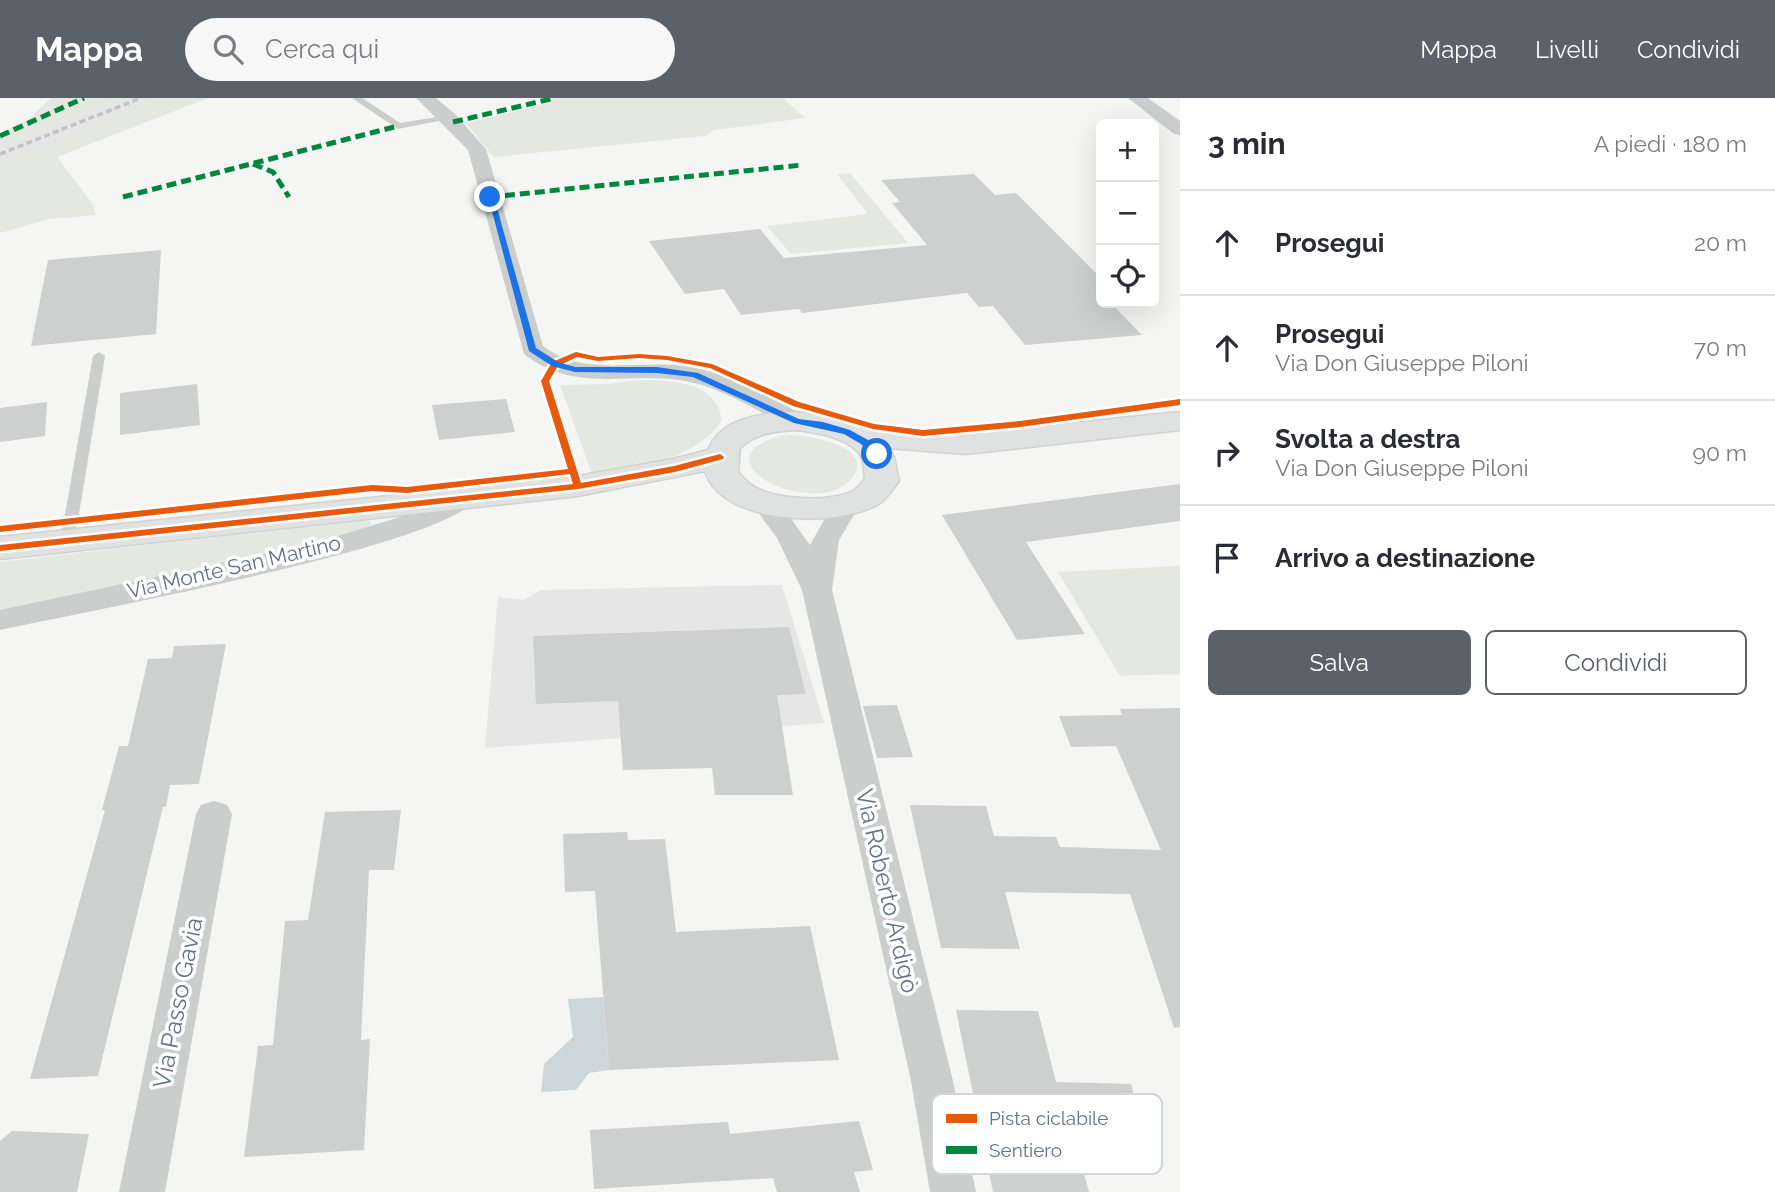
<!DOCTYPE html>
<html lang="it">
<meta charset="utf-8">
<style>
body{margin:0;font-family:Raleway,sans-serif;background:#f7f7f7;color:#2b2b33}
.controls{position:absolute;right:21px;top:21px;display:grid;overflow:hidden;border-radius:10px;box-shadow:0 7px 28px #0002}
.controls button{width:63px;height:63px;display:grid;place-items:center;padding:0;border:0;border-bottom:2px solid #e1e1e2;background:#fff;color:#2b2b33;font:35px sans-serif}
.stop{position:absolute;width:21px;height:21px;margin:-16px;border:5px solid #1a73e8;border-radius:50%;background:#fff}
.stop.end{background:#1a73e8;border-color:#fff;box-shadow:0 2px 7px #0008}
.list{margin:0;padding:0;list-style:none}
h2{display:flex;justify-content:space-between;align-items:center;height:91px;margin:0;padding:0 28px;font-size:30px}
h2 small{font-size:23px;font-weight:400;color:#7c7c81}
.list li{display:grid;grid-template-columns:46px 1fr auto;gap:21px;align-items:center;box-sizing:border-box;height:105px;padding:0 28px;border-top:2px solid #e1e1e2}
.list b{display:block;font-size:26px;white-space:nowrap}
.list p{margin:0;font-size:23px;white-space:nowrap;color:#7c7c81}
.list em{font-size:23px;font-style:normal;color:#7c7c81}
.actions{display:flex;gap:14px;padding:21px 28px}
.actions a{flex:1;padding:16px 0;border:2px solid #5b6169;border-radius:10px;text-align:center;font-size:24px;color:#5b6169}
.actions .main{background:#5b6169;color:#fff}
.icon{flex:none;width:38px;height:38px;fill:none;stroke:currentColor;stroke-width:2;stroke-linecap:round;stroke-linejoin:round}
.map{position:relative;flex:none;width:1180px;height:1094px;overflow:hidden}
header{display:flex;align-items:center;gap:42px;box-sizing:border-box;height:98px;padding:0 35px;background:#5b6169;color:#fff}
header strong{font-size:33px}
nav{display:flex;gap:38px;margin-inline-start:auto;font-size:24px}
.search{width:490px;height:63px;background:#f7f7f7;display:flex;align-items:center;gap:18px;box-sizing:border-box;padding:0 24px;border-radius:38px;color:#7c7c81;font-size:26px}
main{display:flex}
aside{flex:1;background:#fff}
.map>svg:first-child{display:block}
.built{fill:#e5e6e5}
.green{fill:#e4e8e1}
.water{fill:#cdd6d8}
.building{fill:#ced0d0}
.lines{fill:none;stroke-linecap:round;stroke-linejoin:round}
.secondary-casing{stroke:#d1d3d3;stroke-width:3}
.lane{fill:#cccece;fill-rule:evenodd}
.street{fill:#cccece;fill-rule:evenodd}
.secondary{fill:#e0e1e1;fill-rule:evenodd}
.rail{stroke:#c2c4c4;stroke-width:3.5;stroke-dasharray:6 3.5;stroke-linecap:butt}
.quiet{stroke:#00873e;stroke-width:5;stroke-dasharray:10 5;stroke-linecap:butt}
.cycleway-casing{stroke:#fff;stroke-width:5}
.cycleway{fill:#e8590c;fill-rule:evenodd}
.route{fill:#1a73e8}
.labels{text-anchor:middle;stroke-width:7;stroke-linejoin:round;paint-order:stroke}
.street-label{font-size:21px;fill:#637584;stroke:#fff}
.near-street-label{font-size:24px;fill:#637584;stroke:#fff}
.key{fill:#fff;stroke:#d0d6da;stroke-width:2}
.key-label{font-size:19px;fill:#637584}
</style>
<header>
<strong>Mappa</strong>
<div class="search"><svg class="icon" aria-label="search" viewBox="0 0 24 24"><circle cx="10" cy="10" r="6"/><path d="M15 15l6 6"/></svg>Cerca qui</div>
<nav><a>Mappa</a><a>Livelli</a><a>Condividi</a></nav>
</header>
<main>
<div class="map">
<svg width="1180" height="1094" viewBox="0 0 1180 1094">
<rect width="100%" height="100%" fill="#f5f5f3"/>
<path class="built" d="M121 0H162L0 67V49Z
M782 487 824 625 485 650 498 499 524 502 541 492Z"/>
<path class="green" d="M51 0H121L0 49V35L28 22Z
M161 0H208L57 59 92 105 96 117 49 121 0 135V66Z
M554 0H783L805 20 714 32 705 38 494 59 466 25 548 5Z
M850 75 908 145 791 156 767 128 868 116 837 76Z
M639 282C671 283 716 282 722 322 696 363 637 369 592 376L560 287 608 286Z
M785 337C803 336 878 347 852 380 816 425 687 360 785 337Z
M368 421 371 426 367 432 0 515V464Z
M1180 468V576L1120 578 1058 474Z"/>
<path class="water" d="M603 899 609 972 589 975 576 992 541 994 544 966 573 939 568 901Z"/>
<path class="building" d="M974 76 995 97 1016 95 1101 180V205H1111L1142 237 1025 247 993 208 979 209 967 195 802 215 799 211 741 217 724 191 685 196 649 143 760 131 784 160 927 147 892 105 900 104 881 82Z
M161 152 156 236 31 248 48 162Z
M197 286 200 327 120 337V295Z
M506 301 515 334 439 342 432 307Z
M47 304 45 338 0 344V310Z
M1180 386V423L1026 444 1085 536 1017 542 942 417Z
M789 529 806 596 777 597 793 697H715L712 670 623 672 618 603 536 606 533 538Z
M226 546 199 686 170 687 166 709H163L98 978 30 981 105 712H102L119 648H128L148 561 172 560 174 548Z
M897 607 913 659 877 660 863 608Z
M1180 610V929L1174 930 1130 796 1005 794 1020 851 941 850 910 707 986 708 994 738 1056 739 1060 749 1161 752 1116 648 1071 649 1059 618 1122 617 1120 611Z
M401 712 394 772H369L361 942 370 941 364 1052 244 1059 258 948 273 947 285 823 308 822 325 714Z
M627 734 628 742 665 741 676 834 810 828 839 962 609 972 595 793 565 794 563 736Z
M956 912 1038 913 1056 984 1131 986 1155 1066 1081 1064 1089 1094H993Z
M859 1023 873 1072 854 1074 860 1094H777L773 1080 594 1091 590 1032 728 1024 730 1036Z
M12 1033 89 1036 77 1094H0V1043Z"/>
<g class="lines">
<g class="secondary-casing">
<path id="secondary" d="M797 314 913 334 966 336 1180 314V332L966 356 888 350 894 359 899 383C893 391 885 403 877 407 835 430 722 427 705 373L578 398 0 461V439L578 378 673 361 708 352C722 318 764 315 797 314ZM797 332C816 335 850 339 861 358 864 364 864 375 865 381 861 385 858 390 853 393 829 405 771 402 750 386 746 383 742 378 738 374L740 350C756 335 776 333 797 332Z"/>
</g>
<path class="lane" d="M352 0H362L400 25 449 17 453 20 398 31Z
M99 254 105 258 78 422 72 443 65 447 58 443 64 422 93 258Z"/>
<path class="street" d="M416 0H436L455 16 486 51 543 248C587 281 640 260 691 269 732 277 769 299 806 318L810 323 806 328 797 331 788 328C757 313 724 291 690 284 630 271 579 298 524 256L468 52Z
M1128 0H1148L1180 23V37L1174 36Z
M462 393 472 395 476 401C443 449 76 515 0 532V512L315 445 426 411 452 395Z
M766 398 776 400 810 447 836 401 846 399 856 401 860 407 839 442 832 492 953 983 976 1094H930L911 983 802 492 777 440 752 406 756 400Z
M214 703 227 707 232 716 165 1094H119L196 716 201 707Z"/>
<use href="#secondary" class="secondary"/>
<path class="rail" d="M0 56 141 0"/>
<path class="quiet" d="M453 24 555 0
M0 38 84 0
M253 66 273 74 289 99
M123 99 398 28
M490 99 802 67"/>
<g class="cycleway-casing">
<path id="cycleway" d="M576 254 598 259 639 256 667 258 712 266 799 304 874 326 923 332 1020 323 1180 301V307L1020 329 923 338 873 331 793 308 710 270 667 262 639 260 598 263 577 259 558 268 549 283 581 385 674 368 720 356 724 359 723 361 675 374 578 391 0 453V447L573 386 570 376 407 395 372 393 0 434V428L372 387 407 389 568 371 541 283 552 264Z"/>
</g>
<use href="#cycleway" class="cycleway"/>
</g>
<path class="route" d="M488 98 494 99 536 250 558 264 575 269H657L698 275 799 321 823 324 850 332 868 342 881 356 873 358 861 346 844 336 794 325 693 279 657 275 575 274 552 268 529 253Z"/>
<g class="labels">
<g class="street-label">
<text transform="translate(234 469) rotate(-13)" y="7">Via Monte San Martino</text>
</g>
<g class="near-street-label">
<text transform="translate(887 793) rotate(77)" y="8">Via Roberto Ardigò</text>
<text transform="translate(178 905) rotate(-79)" y="8">Via Passo Gavia</text>
</g>
</g>
<rect x="932" y="996" width="230" height="80" rx="10" class="key"/>
<rect x="946" y="1016" width="31" height="9" fill="#e8590c"/>
<rect x="946" y="1048" width="31" height="8" fill="#00873e"/>
<g class="key-label">
<text x="989" y="1027">Pista ciclabile</text>
<text x="989" y="1059">Sentiero</text>
</g>
</svg>
<div class="controls">
<button>+</button>
<button>−</button>
<button><svg class="icon" aria-label="locate" viewBox="0 0 24 24"><circle cx="12" cy="12" r="6"/><path d="M12 2v4M12 18v4M2 12h4M18 12h4"/></svg></button>
</div>
<div class="stop" style="left:877px;top:356px"></div>
<div class="stop end" style="left:490px;top:99px"></div>
</div>
<aside>
<h2>3 min<small>A piedi · 180 m</small></h2>
<ul class="list">
<li><svg class="icon" aria-label="ahead" viewBox="0 0 24 24"><path d="M12 20V5M6 11l6-6 6 6"/></svg><div><b>Prosegui</b></div><em>20 m</em></li>
<li><svg class="icon" aria-label="ahead" viewBox="0 0 24 24"><path d="M12 20V5M6 11l6-6 6 6"/></svg><div><b>Prosegui</b><p>Via Don Giuseppe Piloni</p></div><em>70 m</em></li>
<li><svg class="icon" aria-label="right" viewBox="0 0 24 24"><path d="M7 20v-9h11M14 6l5 5-5 5"/></svg><div><b>Svolta a destra</b><p>Via Don Giuseppe Piloni</p></div><em>90 m</em></li>
<li><svg class="icon" aria-label="arrive" viewBox="0 0 24 24"><path d="M6 21V4h12l-3 4 3 4H6"/></svg><div><b>Arrivo a destinazione</b></div></li>
</ul>
<div class="actions"><a class="main">Salva</a><a>Condividi</a></div>
</aside>
</main>
